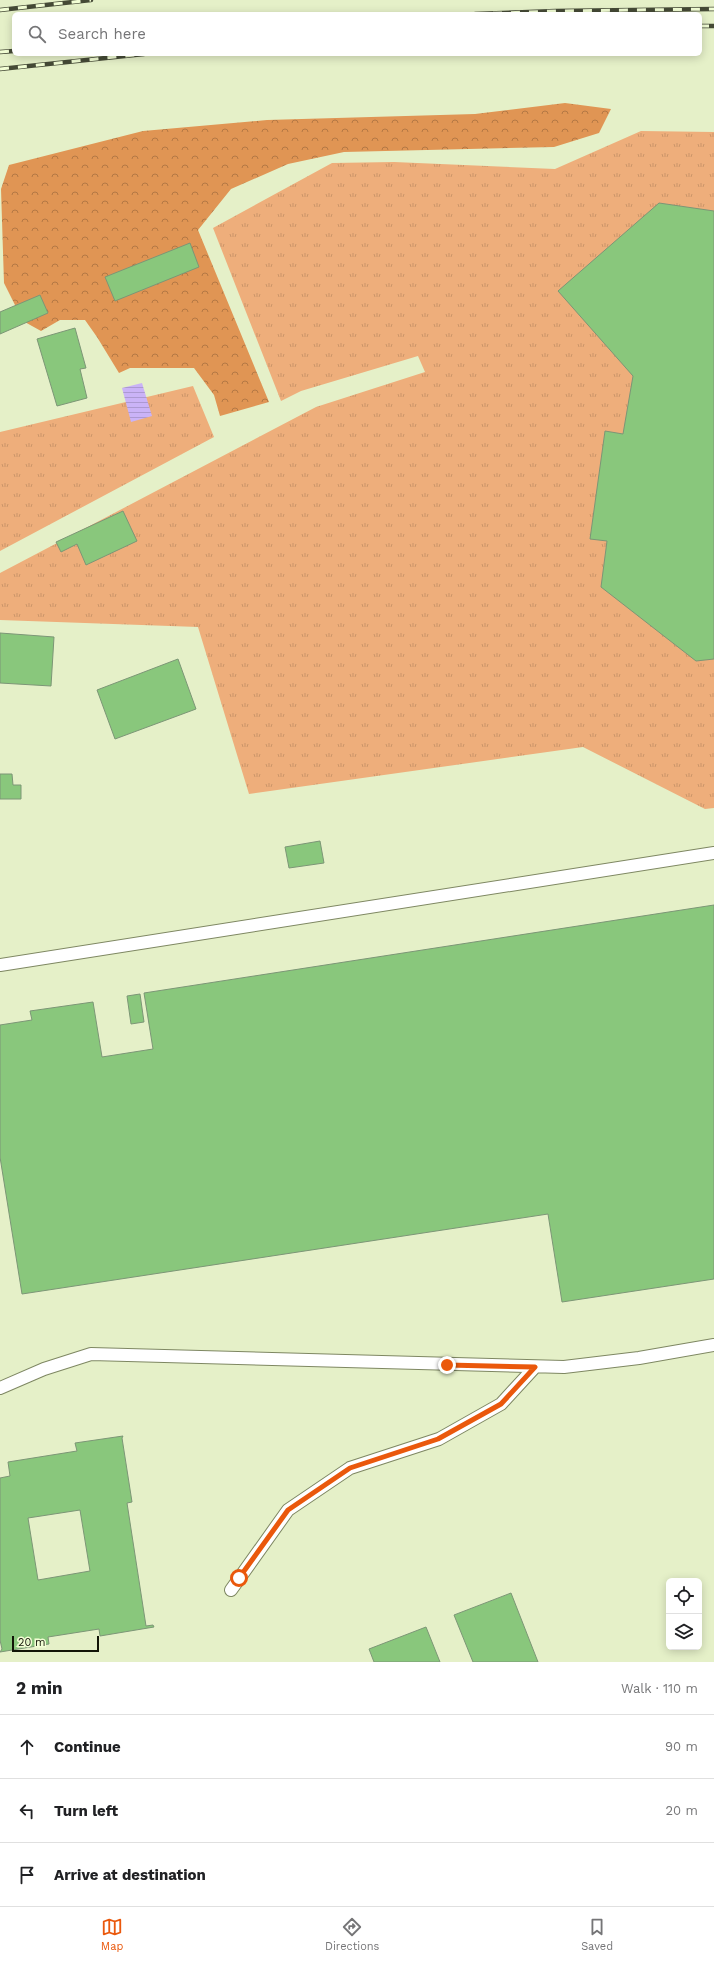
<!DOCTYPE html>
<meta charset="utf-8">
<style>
body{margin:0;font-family:"Work Sans",sans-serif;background:#f6f6f6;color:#202124}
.controls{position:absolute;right:12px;bottom:12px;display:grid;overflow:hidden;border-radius:6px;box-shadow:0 2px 10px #0003}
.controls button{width:36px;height:36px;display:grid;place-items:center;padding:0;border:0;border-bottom:1px solid #e0e0e0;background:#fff;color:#202124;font:20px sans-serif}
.scale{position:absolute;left:12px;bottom:10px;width:87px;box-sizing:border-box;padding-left:4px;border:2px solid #121507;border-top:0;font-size:11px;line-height:14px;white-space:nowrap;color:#121507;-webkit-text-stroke:3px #f2fed5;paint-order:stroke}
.stop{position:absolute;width:12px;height:12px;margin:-9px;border:3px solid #ea580c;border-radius:50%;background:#fff}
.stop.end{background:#ea580c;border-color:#fff;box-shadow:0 1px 4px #0008}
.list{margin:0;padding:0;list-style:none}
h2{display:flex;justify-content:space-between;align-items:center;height:52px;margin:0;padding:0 16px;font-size:17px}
h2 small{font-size:13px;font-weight:400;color:#757577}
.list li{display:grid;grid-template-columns:26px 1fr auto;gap:12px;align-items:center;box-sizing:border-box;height:64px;padding:0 16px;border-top:1px solid #e0e0e0}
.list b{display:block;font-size:15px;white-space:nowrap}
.list em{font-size:13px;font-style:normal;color:#757577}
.icon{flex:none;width:22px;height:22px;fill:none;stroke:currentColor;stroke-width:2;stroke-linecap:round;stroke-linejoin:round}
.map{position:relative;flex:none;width:714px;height:1662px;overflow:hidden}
.search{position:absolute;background:#fff;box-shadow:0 2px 10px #0003;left:12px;right:12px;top:12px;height:44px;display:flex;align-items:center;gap:10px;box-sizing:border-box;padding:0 14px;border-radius:6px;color:#757577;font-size:15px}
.sheet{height:244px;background:#fff}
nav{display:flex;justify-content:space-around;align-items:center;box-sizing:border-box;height:56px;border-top:1px solid #e0e0e0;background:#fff;font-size:11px;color:#757577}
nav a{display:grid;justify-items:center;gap:2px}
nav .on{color:#ea580c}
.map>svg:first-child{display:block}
.grass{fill:url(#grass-tufts)}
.forest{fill:url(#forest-crowns)}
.water{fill:url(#water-rules)}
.building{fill:#89c77c;stroke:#7c9676;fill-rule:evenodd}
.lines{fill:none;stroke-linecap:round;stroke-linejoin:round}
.lane-casing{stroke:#7e8762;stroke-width:14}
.lane{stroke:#fff;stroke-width:12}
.rail-casing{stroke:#454a36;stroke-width:4.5}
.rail{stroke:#f2fed5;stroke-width:3;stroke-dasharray:9;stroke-linecap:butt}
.route{stroke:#ea580c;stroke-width:5}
</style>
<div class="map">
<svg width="714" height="1662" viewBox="0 0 714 1662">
<defs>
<pattern id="grass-tufts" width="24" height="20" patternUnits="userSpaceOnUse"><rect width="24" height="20" fill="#eeae7b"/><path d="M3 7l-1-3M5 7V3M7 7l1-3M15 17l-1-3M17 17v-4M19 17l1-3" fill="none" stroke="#cb9569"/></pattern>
<pattern id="forest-crowns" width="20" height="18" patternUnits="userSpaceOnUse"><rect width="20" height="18" fill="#e09554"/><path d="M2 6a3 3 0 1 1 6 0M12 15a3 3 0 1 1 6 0" fill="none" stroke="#b47844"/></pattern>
<pattern id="water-rules" width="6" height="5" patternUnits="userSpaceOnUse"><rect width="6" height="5" fill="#cab3f7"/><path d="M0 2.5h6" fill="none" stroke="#ac99d2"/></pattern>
</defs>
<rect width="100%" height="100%" fill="#e5f0c8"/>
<path class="grass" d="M641 131 714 132V808L705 809 583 747 249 794 198 627 0 620V573L316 407 425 372 418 356 301 391 281 401 213 228 332 163 394 162 555 169Z
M193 386 214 437 0 551V432Z"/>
<path class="forest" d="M565 103 611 109 599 133 554 147 344 152 288 164 231 189 198 230 269 402 220 416 214 395 194 368H130L119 373 97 337 85 320H60L41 331 23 321 4 283 1 189 9 165 143 131 267 120 475 114Z"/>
<path class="water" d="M142 383 152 416 131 422 122 388Z"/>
<path class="building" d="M659 203 714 211V659L696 661 601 587 607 541 590 539 605 431 623 434 633 376 558 291Z
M190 243 199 267 115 301 105 277Z
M40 295 48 313 0 334V312Z
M75 328 86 368 80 369 87 398 57 406 37 339Z
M123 511 137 541 86 565 77 544 61 552 56 542Z
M0 633 54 637 51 686 0 683Z
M178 659 196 709 115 739 97 690Z
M0 774H12L13 785H21V799H0Z
M320 841 324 863 289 868 285 847Z
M714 905V1279L562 1302 548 1214 22 1294 0 1157V1025L32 1020 30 1011 93 1002 102 1057 153 1049 144 993Z
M140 994 144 1022 131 1024 127 996Z
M123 1436 122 1438 132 1502 127 1503 146 1626 153 1625 154 1627 100 1636 99 1629 48 1637 49 1644 0 1652 2 1649 0 1640V1478L10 1476 8 1462 77 1451 75 1443ZM80 1510 90 1571 38 1580 28 1518Z
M511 1593 538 1662H473L454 1615Z
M426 1627 440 1662H374L369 1649Z"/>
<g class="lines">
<g class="lane-casing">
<path id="lane" d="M0 965 714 853
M0 1388 44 1369 91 1354 564 1367 639 1358 714 1345
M231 1590 288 1510 350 1468 439 1439 501 1404 535 1367"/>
</g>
<use href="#lane" class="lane"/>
<g class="rail-casing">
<path id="rail" d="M0 10 91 0
M475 14 556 11 714 9
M700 26H714
M0 52 14 51
M0 69 144 54"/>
</g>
<use href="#rail" class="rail"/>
</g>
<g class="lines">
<path class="route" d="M239 1578 288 1510 350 1468 438 1439 501 1404 535 1367 447 1365"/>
</g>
</svg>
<div class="controls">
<button><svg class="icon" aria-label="locate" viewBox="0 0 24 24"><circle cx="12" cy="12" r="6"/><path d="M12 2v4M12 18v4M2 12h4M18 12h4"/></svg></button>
<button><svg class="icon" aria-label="layers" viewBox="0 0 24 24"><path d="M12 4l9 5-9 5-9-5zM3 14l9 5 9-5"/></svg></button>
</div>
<div class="scale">20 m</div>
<div class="stop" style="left:239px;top:1578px"></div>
<div class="stop end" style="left:447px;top:1365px"></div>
<div class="search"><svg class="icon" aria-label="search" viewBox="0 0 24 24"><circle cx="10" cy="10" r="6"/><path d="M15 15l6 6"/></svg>Search here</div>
</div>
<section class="sheet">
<h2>2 min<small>Walk · 110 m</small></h2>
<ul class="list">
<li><svg class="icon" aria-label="ahead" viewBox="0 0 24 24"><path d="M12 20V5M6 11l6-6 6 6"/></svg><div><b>Continue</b></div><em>90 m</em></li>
<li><svg class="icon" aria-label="left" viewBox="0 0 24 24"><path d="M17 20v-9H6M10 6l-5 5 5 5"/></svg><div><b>Turn left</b></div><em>20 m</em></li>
<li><svg class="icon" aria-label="arrive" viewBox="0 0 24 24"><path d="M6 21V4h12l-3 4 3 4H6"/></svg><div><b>Arrive at destination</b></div></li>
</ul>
</section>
<nav>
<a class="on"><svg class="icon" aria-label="map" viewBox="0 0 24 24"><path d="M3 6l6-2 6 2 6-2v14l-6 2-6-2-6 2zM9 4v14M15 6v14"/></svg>Map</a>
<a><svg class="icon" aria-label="directions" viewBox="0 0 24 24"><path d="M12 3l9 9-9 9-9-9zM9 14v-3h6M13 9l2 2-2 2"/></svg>Directions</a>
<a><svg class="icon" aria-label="saved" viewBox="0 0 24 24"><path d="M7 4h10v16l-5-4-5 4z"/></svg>Saved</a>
</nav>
